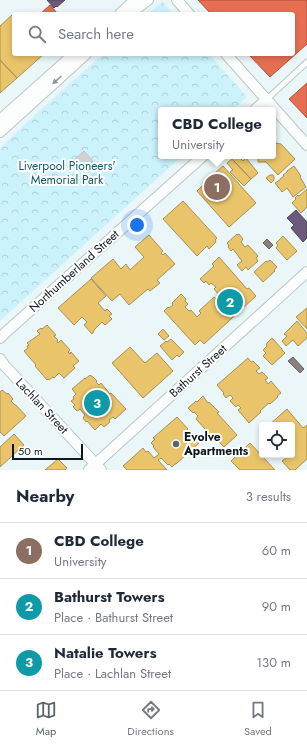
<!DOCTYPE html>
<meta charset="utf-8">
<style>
body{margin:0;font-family:Jost,sans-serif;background:#f2f2f3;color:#1f2937}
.controls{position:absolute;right:12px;bottom:12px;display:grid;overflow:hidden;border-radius:4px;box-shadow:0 2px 6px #0003}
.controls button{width:36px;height:36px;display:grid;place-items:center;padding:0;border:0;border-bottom:1px solid #e0e1e3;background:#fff;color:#1f2937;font:20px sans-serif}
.scale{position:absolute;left:12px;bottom:10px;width:71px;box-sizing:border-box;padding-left:4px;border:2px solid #0b191c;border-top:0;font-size:11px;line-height:14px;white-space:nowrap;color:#0b191c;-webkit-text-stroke:3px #fff;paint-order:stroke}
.you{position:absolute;left:137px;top:225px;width:14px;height:14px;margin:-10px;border:3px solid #fff;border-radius:50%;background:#1a73e8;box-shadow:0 0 0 6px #1a73e833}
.badge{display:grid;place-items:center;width:26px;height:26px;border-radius:50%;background:#596669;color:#fff;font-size:13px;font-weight:700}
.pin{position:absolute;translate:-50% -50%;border:2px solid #fff;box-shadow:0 1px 4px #0006}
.popup{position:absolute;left:158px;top:107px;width:118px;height:52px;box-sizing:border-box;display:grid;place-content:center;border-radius:4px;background:#fff;filter:drop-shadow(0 1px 3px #0005);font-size:13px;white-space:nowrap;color:#747a83}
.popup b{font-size:15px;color:#1f2937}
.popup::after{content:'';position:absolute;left:50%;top:100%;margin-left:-8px;border:8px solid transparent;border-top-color:#fff}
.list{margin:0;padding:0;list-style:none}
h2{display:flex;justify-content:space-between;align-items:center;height:52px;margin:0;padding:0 16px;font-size:17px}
h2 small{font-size:13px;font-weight:400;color:#747a83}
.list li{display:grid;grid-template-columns:26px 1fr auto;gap:12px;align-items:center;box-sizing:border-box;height:56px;padding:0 16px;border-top:1px solid #e0e1e3}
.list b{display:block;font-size:15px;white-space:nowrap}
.list p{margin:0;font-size:13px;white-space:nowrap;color:#747a83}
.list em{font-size:13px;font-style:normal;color:#747a83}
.icon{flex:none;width:22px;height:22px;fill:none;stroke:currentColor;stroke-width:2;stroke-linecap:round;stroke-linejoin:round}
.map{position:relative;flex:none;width:307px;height:470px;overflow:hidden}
.search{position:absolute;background:#fff;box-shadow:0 2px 6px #0003;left:12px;right:12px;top:12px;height:44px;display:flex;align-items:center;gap:10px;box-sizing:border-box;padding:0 14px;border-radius:4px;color:#747a83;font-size:15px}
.sheet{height:220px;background:#fff}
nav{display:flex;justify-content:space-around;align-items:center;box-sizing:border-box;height:56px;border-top:1px solid #e0e1e3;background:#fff;font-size:11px;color:#747a83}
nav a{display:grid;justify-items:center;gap:2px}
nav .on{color:#596669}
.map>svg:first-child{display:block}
.forest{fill:url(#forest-crowns)}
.homes{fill:#e9c46a;stroke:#a69153}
.shops{fill:#e76f51;stroke:#a55541}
.offices{fill:#6d597a;stroke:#50465e}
.industry{fill:#8a817c;stroke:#64625f}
.building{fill:#d2d2d0;stroke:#c1c2bf}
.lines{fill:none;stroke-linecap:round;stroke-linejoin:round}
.lane-casing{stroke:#bac6c8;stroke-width:7}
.street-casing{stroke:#bac6c8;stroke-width:12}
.lane{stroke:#fcfefe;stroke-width:5}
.street{stroke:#fcfefe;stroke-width:10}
.oneway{fill:#909798}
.poi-dot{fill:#596669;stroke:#fff;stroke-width:1.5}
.labels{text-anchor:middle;stroke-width:4;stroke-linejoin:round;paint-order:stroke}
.park-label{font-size:12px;fill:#0e5a68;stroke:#fff}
.street-label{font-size:12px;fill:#0b191c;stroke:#fff}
.poi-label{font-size:12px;font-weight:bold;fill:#0b191c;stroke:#fff;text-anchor:start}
</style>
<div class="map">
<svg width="307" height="470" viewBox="0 0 307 470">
<defs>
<pattern id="forest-crowns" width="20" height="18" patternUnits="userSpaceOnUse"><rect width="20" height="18" fill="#ccf3fc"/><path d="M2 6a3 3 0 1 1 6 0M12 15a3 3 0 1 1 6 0" fill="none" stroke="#aed0d7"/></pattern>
</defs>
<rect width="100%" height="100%" fill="#eaf6f8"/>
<path class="forest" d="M162 1 173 14H148Z
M103 54H209L247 97 233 110H161V156H182L0 321V148L27 122Z"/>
<path class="homes" d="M12 15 14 18V54H44L17 78 0 60V26Z
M0 60 17 78 0 93Z
M273 141 275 143 281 144 295 159 278 175 266 162H258V158H254V156H273Z
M235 156H238L243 161 246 158 258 173 251 179 232 159Z
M232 159 251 179 244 186 230 172 233 170 227 163Z
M223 166 256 203 229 227 197 191 207 181 208 182 216 175 215 173Z
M294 166 301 176 300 177 306 187 293 197 287 188 282 192 275 183 280 180V179L284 176 283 175 287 172V171Z
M270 175H273L274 177V180L271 183 266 178Z
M307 189V207L301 213 292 203 296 199 295 198 298 195 299 196Z
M183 201 217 238 215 240 216 242 209 249 207 246 197 256 163 219Z
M237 234V235L239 234 243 239 241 242 245 247 248 245 258 256 256 258 258 261 248 270 246 267 242 271 237 265 242 261 233 249 231 251 228 247 229 246 227 243Z
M149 235 163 251 161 253 163 255 165 253 175 264 157 280 160 283 150 291 148 289 129 305 120 294 112 301 91 278 113 259 121 269 126 264 130 270 144 257 135 247Z
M283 236 297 251 287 260 276 248 278 245 276 243Z
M219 257 247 289 249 288 256 296 204 344 200 340 195 345 164 311 168 307 169 308 173 305 172 303 181 294 186 299 185 301 188 304 185 307 189 311 191 310 197 317 201 313 199 311 214 297 216 299 220 296 214 289 216 287 211 283 209 285 206 281 204 283 200 279 214 266 212 264Z
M270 260 277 267 274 270 275 271 263 282 254 272 266 261 267 262Z
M91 279 106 296 98 303 105 311 107 309 112 314 109 316 112 319 105 325 102 322 94 330V331L92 334 84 325 87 322 82 317 74 325 58 308Z
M307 308V329L296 317Z
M297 321 307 333V338L298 346 293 340 286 346 282 341 287 336 284 334Z
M47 325 56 335 54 336 58 340 57 341 58 343 61 340 70 350 68 352 70 354 71 352 79 361 73 366 75 368 64 378 59 373 54 378 53 377 49 380 48 379 47 380 35 366 36 365 24 351 28 348 27 346 29 345 27 343 40 334 37 331 41 328 42 329Z
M163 329 169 336 164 340 158 334Z
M272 338 282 349V350L285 353 272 365 263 356 266 353 263 350 267 346 266 344Z
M171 339 184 352 179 357 177 355 172 360 160 346 166 341 167 342Z
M130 347 145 363 157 353 173 371 143 398 112 363Z
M248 358 251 362 253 361 260 368 256 371 259 374 262 372 268 378 265 380 268 384 271 381 281 393 277 396 278 397 270 404 269 403 260 411 261 412 249 423 238 410 241 408 238 405 236 407 230 401 233 398 230 395 226 398 223 394 224 393 217 385Z
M90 375 91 376H92L97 381 96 382 99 385 101 383 110 394 111 393 126 409 115 419 113 417 109 420 110 422 104 427 101 424 95 430 87 421 86 422 83 418 85 415 80 409 77 411 73 407 75 405 71 401 74 399 73 397 76 394 72 389 85 378V379Z
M2 390 7 394 8 393 13 399 11 401 15 405H16L26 416 4 436 0 432V392Z
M203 396 208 403 209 402 219 412 217 413 237 435 224 447 219 442 220 441 216 437 214 439 196 419 198 416 194 412 193 413 188 408 196 401 197 402Z
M287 409 303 428 307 425V459L295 470H290L282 461 287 457 285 455H292V425H269Z
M177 417 188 429 187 430 188 431 189 430 200 442 176 464H175L172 467 169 464 168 465 161 458 158 460 167 470H127L123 466 143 448 146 452 148 451 154 458 159 454 153 447 154 446 151 443 155 439 153 438Z
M14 434 24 445 0 467V447Z
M250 443 275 470H240L231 461Z
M58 459 67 468 65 470H45Z"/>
<path class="shops" d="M198 0H307V44L270 77 248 54H293V14H211Z
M50 5 58 14H40Z
M307 83V118L289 99Z"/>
<path class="offices" d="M47 0H65L57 7 56 6 54 8Z
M296 210 307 222V238L303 242 291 228 294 225 287 218Z"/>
<path class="industry" d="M267 239 273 245 269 249 263 243Z
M293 357 304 369 300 373 288 361Z"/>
<path class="building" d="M84 151 93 161 81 172 72 162Z"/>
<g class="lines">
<g class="lane-casing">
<path id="lane" d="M266 100 307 62"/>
</g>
<g class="street-casing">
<path id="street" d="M177 0 189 14
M120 14 135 0
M129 14 148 0
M226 54 307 145
M255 110 266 100
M0 120 74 54
M0 132 86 54
M0 338 5 333 203 156
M0 359 5 366 101 470
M89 470 307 272"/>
</g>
<use href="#lane" class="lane"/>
<use href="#street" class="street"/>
</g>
<defs><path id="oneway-solid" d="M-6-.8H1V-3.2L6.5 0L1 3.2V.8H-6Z"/></defs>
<use class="oneway" href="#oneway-solid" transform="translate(57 80) rotate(138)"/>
<circle class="poi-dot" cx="176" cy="444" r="4"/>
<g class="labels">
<g class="park-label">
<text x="67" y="170">Liverpool Pioneers'<tspan x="67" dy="14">Memorial Park</tspan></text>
</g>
<g class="street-label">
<text transform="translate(74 271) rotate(-42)" y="4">Northumberland Street</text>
<text transform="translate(198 371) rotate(-42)" y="4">Bathurst Street</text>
<text transform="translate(42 406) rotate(47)" y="4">Lachlan Street</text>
</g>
<g class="poi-label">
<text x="184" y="441">Evolve<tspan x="184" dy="14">Apartments</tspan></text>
</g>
</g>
</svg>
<div class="controls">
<button><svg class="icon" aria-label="locate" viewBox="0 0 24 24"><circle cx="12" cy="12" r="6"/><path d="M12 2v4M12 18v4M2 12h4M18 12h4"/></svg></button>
</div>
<div class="scale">50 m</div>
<div class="you"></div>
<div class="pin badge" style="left:217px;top:187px;background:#8d6e63">1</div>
<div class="popup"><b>CBD College</b>University</div>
<div class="pin badge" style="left:230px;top:302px;background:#0f9aa8">2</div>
<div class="pin badge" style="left:97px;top:403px;background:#0f9aa8">3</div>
<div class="search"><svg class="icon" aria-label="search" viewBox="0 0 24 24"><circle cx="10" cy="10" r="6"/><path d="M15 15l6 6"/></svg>Search here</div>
</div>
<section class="sheet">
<h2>Nearby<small>3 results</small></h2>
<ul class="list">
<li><span class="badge" style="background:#8d6e63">1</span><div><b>CBD College</b><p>University</p></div><em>60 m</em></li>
<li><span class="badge" style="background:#0f9aa8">2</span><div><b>Bathurst Towers</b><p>Place · Bathurst Street</p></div><em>90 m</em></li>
<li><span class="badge" style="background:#0f9aa8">3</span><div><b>Natalie Towers</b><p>Place · Lachlan Street</p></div><em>130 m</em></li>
</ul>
</section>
<nav>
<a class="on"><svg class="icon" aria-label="map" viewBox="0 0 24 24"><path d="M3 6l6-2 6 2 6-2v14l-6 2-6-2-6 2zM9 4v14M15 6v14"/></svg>Map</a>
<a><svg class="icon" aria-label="directions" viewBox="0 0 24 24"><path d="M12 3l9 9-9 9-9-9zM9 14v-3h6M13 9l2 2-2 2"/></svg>Directions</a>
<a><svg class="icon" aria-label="saved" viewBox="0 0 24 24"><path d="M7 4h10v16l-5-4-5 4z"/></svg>Saved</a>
</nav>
